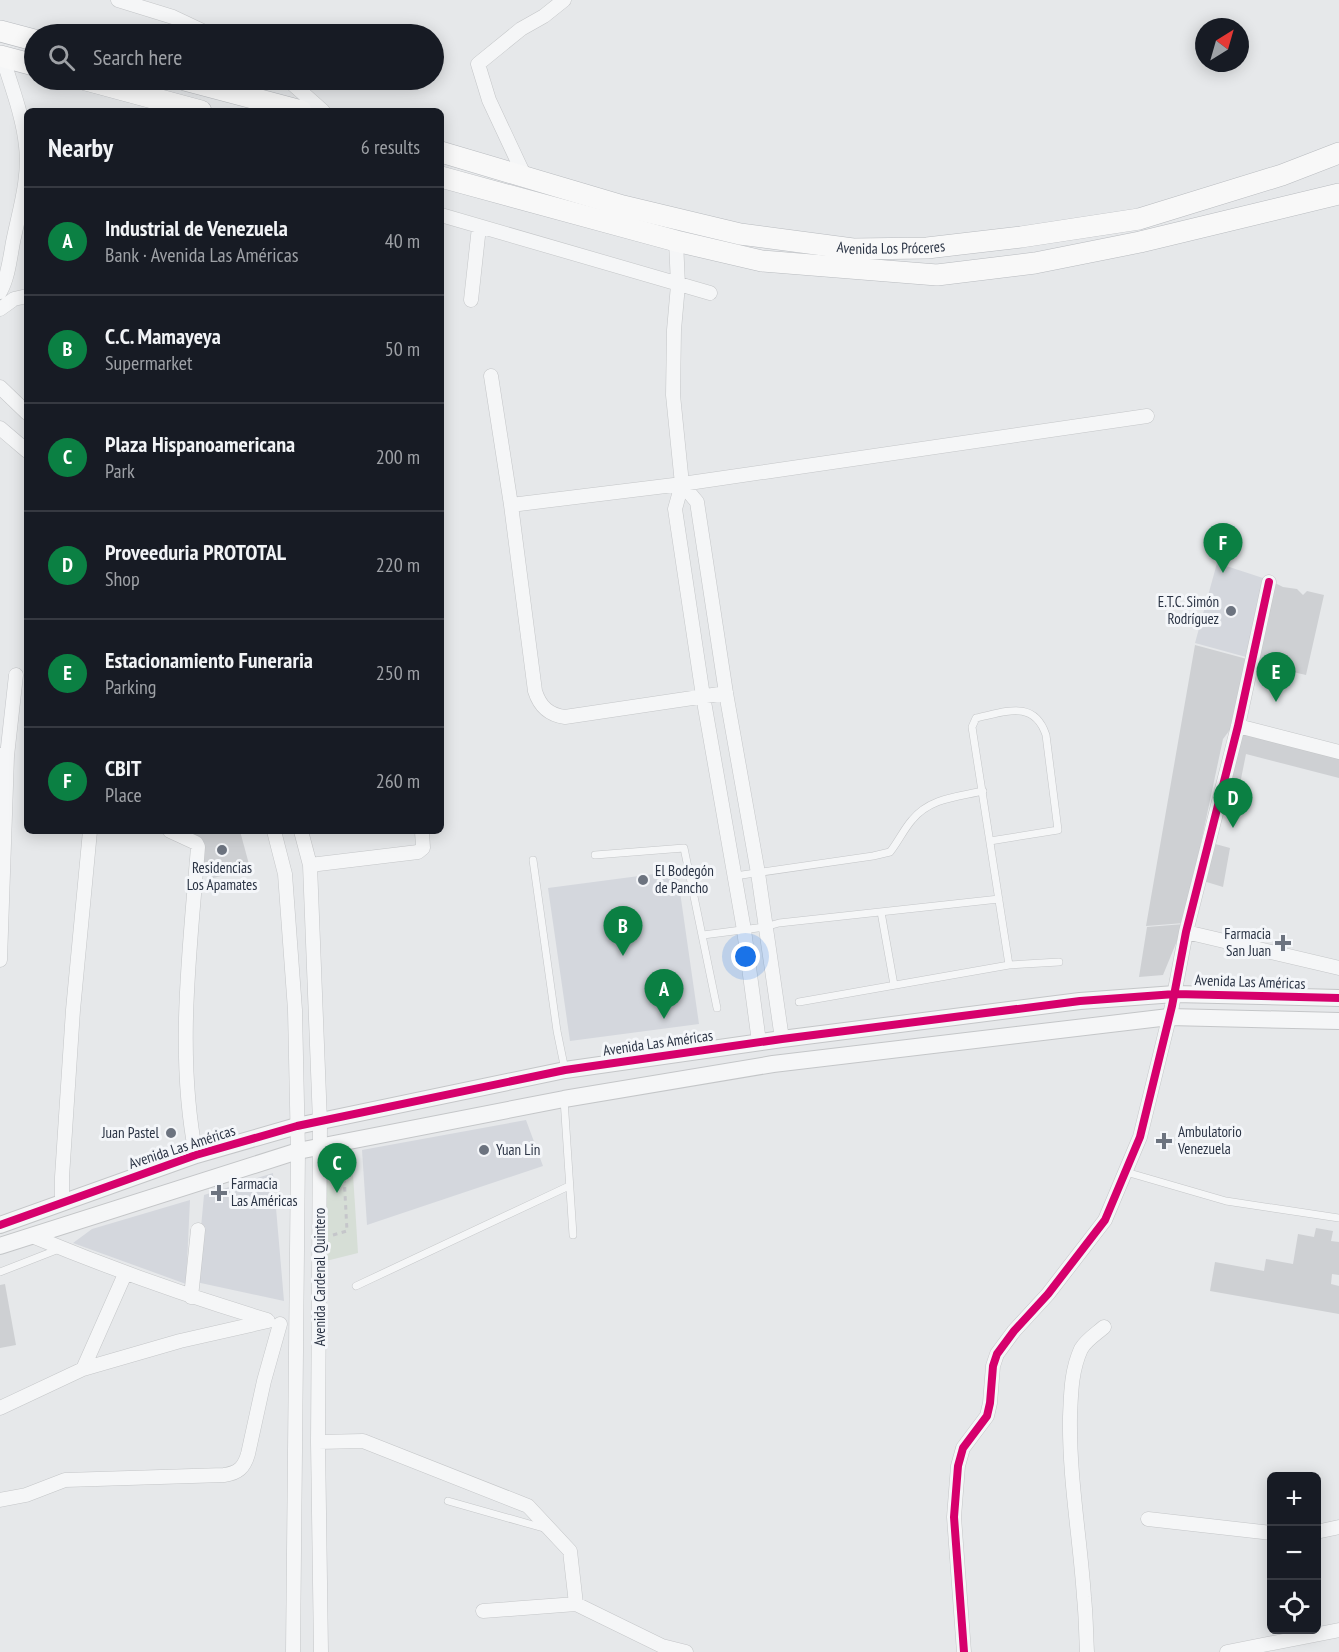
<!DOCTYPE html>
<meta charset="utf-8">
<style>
body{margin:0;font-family:"PT Sans Narrow",sans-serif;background:#20242c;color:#f1f3f6}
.controls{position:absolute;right:18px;bottom:18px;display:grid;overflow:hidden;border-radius:9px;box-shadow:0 3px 15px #0003}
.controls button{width:54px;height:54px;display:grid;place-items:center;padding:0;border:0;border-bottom:2px solid #363941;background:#171b24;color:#f1f3f6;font:30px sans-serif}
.compass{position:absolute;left:1195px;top:18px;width:54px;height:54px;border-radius:50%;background:#171b24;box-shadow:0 3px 15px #0003;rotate:37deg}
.you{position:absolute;left:746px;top:957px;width:21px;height:21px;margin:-15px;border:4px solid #fff;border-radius:50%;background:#1a73e8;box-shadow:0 0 0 9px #1a73e833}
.badge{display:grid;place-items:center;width:39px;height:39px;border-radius:50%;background:#0b8043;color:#fff;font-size:20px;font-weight:700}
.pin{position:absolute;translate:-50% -50px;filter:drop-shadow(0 2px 3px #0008)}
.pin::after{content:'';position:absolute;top:32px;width:21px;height:18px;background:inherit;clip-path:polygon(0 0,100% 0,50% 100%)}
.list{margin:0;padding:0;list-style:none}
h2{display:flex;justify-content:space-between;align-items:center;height:78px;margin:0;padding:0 24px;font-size:26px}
h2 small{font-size:20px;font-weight:400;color:#9ea1a6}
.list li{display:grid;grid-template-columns:39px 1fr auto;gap:18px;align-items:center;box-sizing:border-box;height:108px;padding:0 24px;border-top:2px solid #363941}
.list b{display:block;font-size:22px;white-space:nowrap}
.list p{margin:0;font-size:20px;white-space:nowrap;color:#9ea1a6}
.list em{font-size:20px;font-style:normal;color:#9ea1a6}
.icon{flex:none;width:33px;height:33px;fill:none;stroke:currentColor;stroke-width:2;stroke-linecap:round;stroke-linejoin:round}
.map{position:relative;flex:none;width:1339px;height:1652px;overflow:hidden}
.search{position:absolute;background:#171b24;box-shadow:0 3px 15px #0003;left:24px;top:24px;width:420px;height:66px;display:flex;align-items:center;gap:15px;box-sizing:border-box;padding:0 21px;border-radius:33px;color:#9ea1a6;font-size:22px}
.panel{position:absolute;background:#171b24;box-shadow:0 3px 15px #0003;left:24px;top:108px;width:420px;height:726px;border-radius:9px}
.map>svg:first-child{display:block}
.built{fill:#d4d7dd}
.green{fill:#d6ded6}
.building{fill:#ced0d3}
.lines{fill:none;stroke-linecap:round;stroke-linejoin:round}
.service-casing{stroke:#c4c6c8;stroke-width:8}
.minor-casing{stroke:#c4c6c8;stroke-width:15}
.tertiary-casing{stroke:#c4c6c8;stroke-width:18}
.trunk-casing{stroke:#b8bbbf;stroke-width:22}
.path{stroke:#c5c6ca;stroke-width:3;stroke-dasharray:4.5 4.5;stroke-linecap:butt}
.service{stroke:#f5f6f7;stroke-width:7}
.minor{stroke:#f5f6f7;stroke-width:14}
.tertiary{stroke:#f5f6f7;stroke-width:16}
.trunk{stroke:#f8f8f8;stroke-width:21}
.cycleway-casing{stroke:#f4f6f9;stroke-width:11}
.cycleway{stroke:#d6006c;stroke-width:8}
.poi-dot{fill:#6c737f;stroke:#f4f6f9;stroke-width:2}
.labels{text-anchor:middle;stroke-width:6;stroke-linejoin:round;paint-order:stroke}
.street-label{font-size:15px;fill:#2b3445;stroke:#f4f6f9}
.poi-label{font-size:15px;fill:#2b3445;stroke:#f4f6f9;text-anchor:start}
</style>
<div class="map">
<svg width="1339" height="1652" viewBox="0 0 1339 1652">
<rect width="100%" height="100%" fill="#e6e8ea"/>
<path class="built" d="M1217 563 1266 579 1246 657 1195 643Z
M677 871 699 1024 570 1041 548 888Z
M526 1120 543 1166 367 1225 362 1150Z
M273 1173 284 1301 196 1282 204 1195Z
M190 1200 186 1284 73 1243 92 1229Z"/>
<path class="green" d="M351 1142 358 1253 318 1263 321 1149Z"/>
<path class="building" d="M1273 582 1283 587 1297 589 1303 595 1307 591 1324 595 1306 675 1254 663Z
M1195 645 1247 659 1235 723 1223 739 1184 923 1146 926Z
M1238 728 1339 755V778L1246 754 1235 809 1216 803Z
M193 831H240L250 868 210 879Z
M1208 842 1230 848 1223 887 1200 880Z
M1184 924 1163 975 1139 977 1147 927Z
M1316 1228 1333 1231 1331 1241 1339 1242V1275L1332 1274 1331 1284 1339 1286V1314L1210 1291 1215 1262 1264 1271 1266 1259 1293 1264 1298 1234 1314 1237Z
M5 1284 16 1345 0 1348V1285Z"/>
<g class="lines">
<g class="service-casing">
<path id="service" d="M595 855 684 848 717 1008
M533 860 557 1031 565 1070
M735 876 873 856 890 852C898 842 904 829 912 820 930 798 957 797 983 791
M881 912 894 985
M703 935 765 927 779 923 999 899
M1009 965 1059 962
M799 1002 1009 965 972 727 976 718C1005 712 1034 699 1046 735L1058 830 990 841
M564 1099 573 1235
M1126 1172 1226 1201 1339 1218
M0 1272 59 1249
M356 1286 569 1186
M448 1501 547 1529"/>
</g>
<g class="minor-casing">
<path id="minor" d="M118 0 173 17 209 34
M288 80 323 111
M525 177 489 100 478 64 521 29 544 16 564 0
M441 215 710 293
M676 241 678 285 674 330 673 395 682 484 675 509 703 696 744 930 759 1042
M0 292C8 278 10 258 13 242 19 212 30 178 26 146 23 116 11 85 2 56
M471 300 479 227
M0 309 14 299 27 296
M491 376 511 505 535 691C540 707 549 715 565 717L726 693
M0 387 27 413
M0 428 27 451
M682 484 697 502 726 693 758 873 782 1039
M511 505 682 484 1147 416
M1238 726 1339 752
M0 755 7 756 16 675
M170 831 196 843 198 847C190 949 176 1054 196 1155
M274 831 285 874 295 1010 298 1151 293 1652
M301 831 310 865 320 1122 318 1442 321 1652
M310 865 418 852 423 848 422 831
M1186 932 1339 968
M0 960 7 756
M62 1203V1177L73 1010 90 831
M32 1236C109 1268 187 1296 267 1320
M191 1297 198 1230
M83 1369 125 1274
M0 1408 83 1369 180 1341 268 1321
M318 1442 363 1441 528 1506 570 1551 576 1604
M0 1500 26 1495 65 1480 224 1475C238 1473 244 1468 248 1454L264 1381 280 1324
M1148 1519 1272 1533
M1316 1532 1339 1527
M483 1611 576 1604 662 1646 686 1652
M964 1652 954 1517 958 1466 963 1448 987 1416 990 1403 993 1366 997 1354 1014 1331 1048 1294 1105 1220 1140 1137 1172 1006 1186 932 1238 726 1269 582
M1087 1652C1086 1634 1086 1615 1084 1597 1080 1537 1069 1478 1070 1417 1071 1394 1071 1371 1081 1349 1086 1340 1096 1334 1104 1327
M1227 1652 1339 1630"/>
</g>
<g class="tertiary-casing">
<path id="tertiary" d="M0 1225 196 1155 297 1126 565 1070 782 1039 1080 1001 1175 994 1339 998
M0 1246 298 1151 564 1099 773 1064 1169 1017 1339 1021"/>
</g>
<g class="trunk-casing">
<g id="trunk">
<path d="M0 31 34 40"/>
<path d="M0 56 34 65"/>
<path d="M86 80 201 111"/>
<path d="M185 80 301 111"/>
<path id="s1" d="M441 152 623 206 740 234 853 249 927 248 1021 237 1139 219 1282 175 1339 153"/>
<path d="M441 177 676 241 762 261 937 275 1035 263 1140 242 1339 194"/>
</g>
</g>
<path class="path" d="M333 1235 347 1231 343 1156"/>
<use href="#service" class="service"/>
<use href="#minor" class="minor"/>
<use href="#tertiary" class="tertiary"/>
<use href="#trunk" class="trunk"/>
<g class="cycleway-casing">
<path id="cycleway" d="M0 1225 196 1155 297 1126 565 1070 782 1039 1080 1001 1175 994 1339 998
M964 1652 954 1517 958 1466 963 1448 987 1416 990 1403 993 1366 997 1354 1014 1331 1048 1294 1105 1220 1140 1137 1172 1006 1186 932 1238 726 1269 582"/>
</g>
<use href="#cycleway" class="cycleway"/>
</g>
<g class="poi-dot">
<circle cx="1231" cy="611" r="6"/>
<circle cx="222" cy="850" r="6"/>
<circle cx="643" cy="880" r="6"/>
<path d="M1280 934h6v6h6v6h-6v6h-6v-6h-6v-6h6z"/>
<circle cx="171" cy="1133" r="6"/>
<path d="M1161 1132h6v6h6v6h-6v6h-6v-6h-6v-6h6z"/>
<circle cx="484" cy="1150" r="6"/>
<path d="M216 1184h6v6h6v6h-6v6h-6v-6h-6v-6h6z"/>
</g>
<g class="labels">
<g class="street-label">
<text dy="5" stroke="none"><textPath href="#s1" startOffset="462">Avenida Los Próceres</textPath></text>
<text transform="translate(1250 982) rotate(2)" y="5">Avenida Las Américas</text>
<text transform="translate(658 1043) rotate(-8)" y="5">Avenida Las Américas</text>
<text transform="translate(182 1147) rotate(-18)" y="5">Avenida Las Américas</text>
<text transform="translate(320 1277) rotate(-90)" y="5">Avenida Cardenal Quintero</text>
</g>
<g class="poi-label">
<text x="1219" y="607" text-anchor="end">E.T.C. Simón<tspan x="1219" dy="17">Rodríguez</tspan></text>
<text x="222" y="873" text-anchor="middle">Residencias<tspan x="222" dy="17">Los Apamates</tspan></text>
<text x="655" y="876">El Bodegón<tspan x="655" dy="17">de Pancho</tspan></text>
<text x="1271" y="939" text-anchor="end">Farmacia<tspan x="1271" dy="17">San Juan</tspan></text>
<text x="1178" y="1137">Ambulatorio<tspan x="1178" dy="17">Venezuela</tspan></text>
<text x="159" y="1138" text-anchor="end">Juan Pastel</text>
<text x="496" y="1155">Yuan Lin</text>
<text x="231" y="1189">Farmacia<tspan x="231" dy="17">Las Américas</tspan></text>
</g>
</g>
</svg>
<div class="controls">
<button>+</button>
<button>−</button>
<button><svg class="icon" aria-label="locate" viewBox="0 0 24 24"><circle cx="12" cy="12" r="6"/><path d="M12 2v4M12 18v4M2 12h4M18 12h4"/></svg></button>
</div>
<svg class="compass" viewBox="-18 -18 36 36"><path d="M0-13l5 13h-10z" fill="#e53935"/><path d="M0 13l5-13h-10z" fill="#9ea1a6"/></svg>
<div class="you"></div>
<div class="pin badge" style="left:664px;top:1019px">A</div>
<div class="pin badge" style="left:623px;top:956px">B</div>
<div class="pin badge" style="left:337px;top:1193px">C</div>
<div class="pin badge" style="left:1233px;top:828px">D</div>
<div class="pin badge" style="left:1276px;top:702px">E</div>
<div class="pin badge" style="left:1223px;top:573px">F</div>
<div class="search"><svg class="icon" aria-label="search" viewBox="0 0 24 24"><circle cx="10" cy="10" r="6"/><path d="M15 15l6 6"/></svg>Search here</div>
<section class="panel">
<h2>Nearby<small>6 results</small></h2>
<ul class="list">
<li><span class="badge">A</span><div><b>Industrial de Venezuela</b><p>Bank · Avenida Las Américas</p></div><em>40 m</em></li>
<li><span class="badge">B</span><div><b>C.C. Mamayeya</b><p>Supermarket</p></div><em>50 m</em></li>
<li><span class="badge">C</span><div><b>Plaza Hispanoamericana</b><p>Park</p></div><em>200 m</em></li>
<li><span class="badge">D</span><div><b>Proveeduria PROTOTAL</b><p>Shop</p></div><em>220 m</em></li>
<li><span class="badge">E</span><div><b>Estacionamiento Funeraria</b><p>Parking</p></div><em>250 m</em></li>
<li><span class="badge">F</span><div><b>CBIT</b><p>Place</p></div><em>260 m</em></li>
</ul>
</section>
</div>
